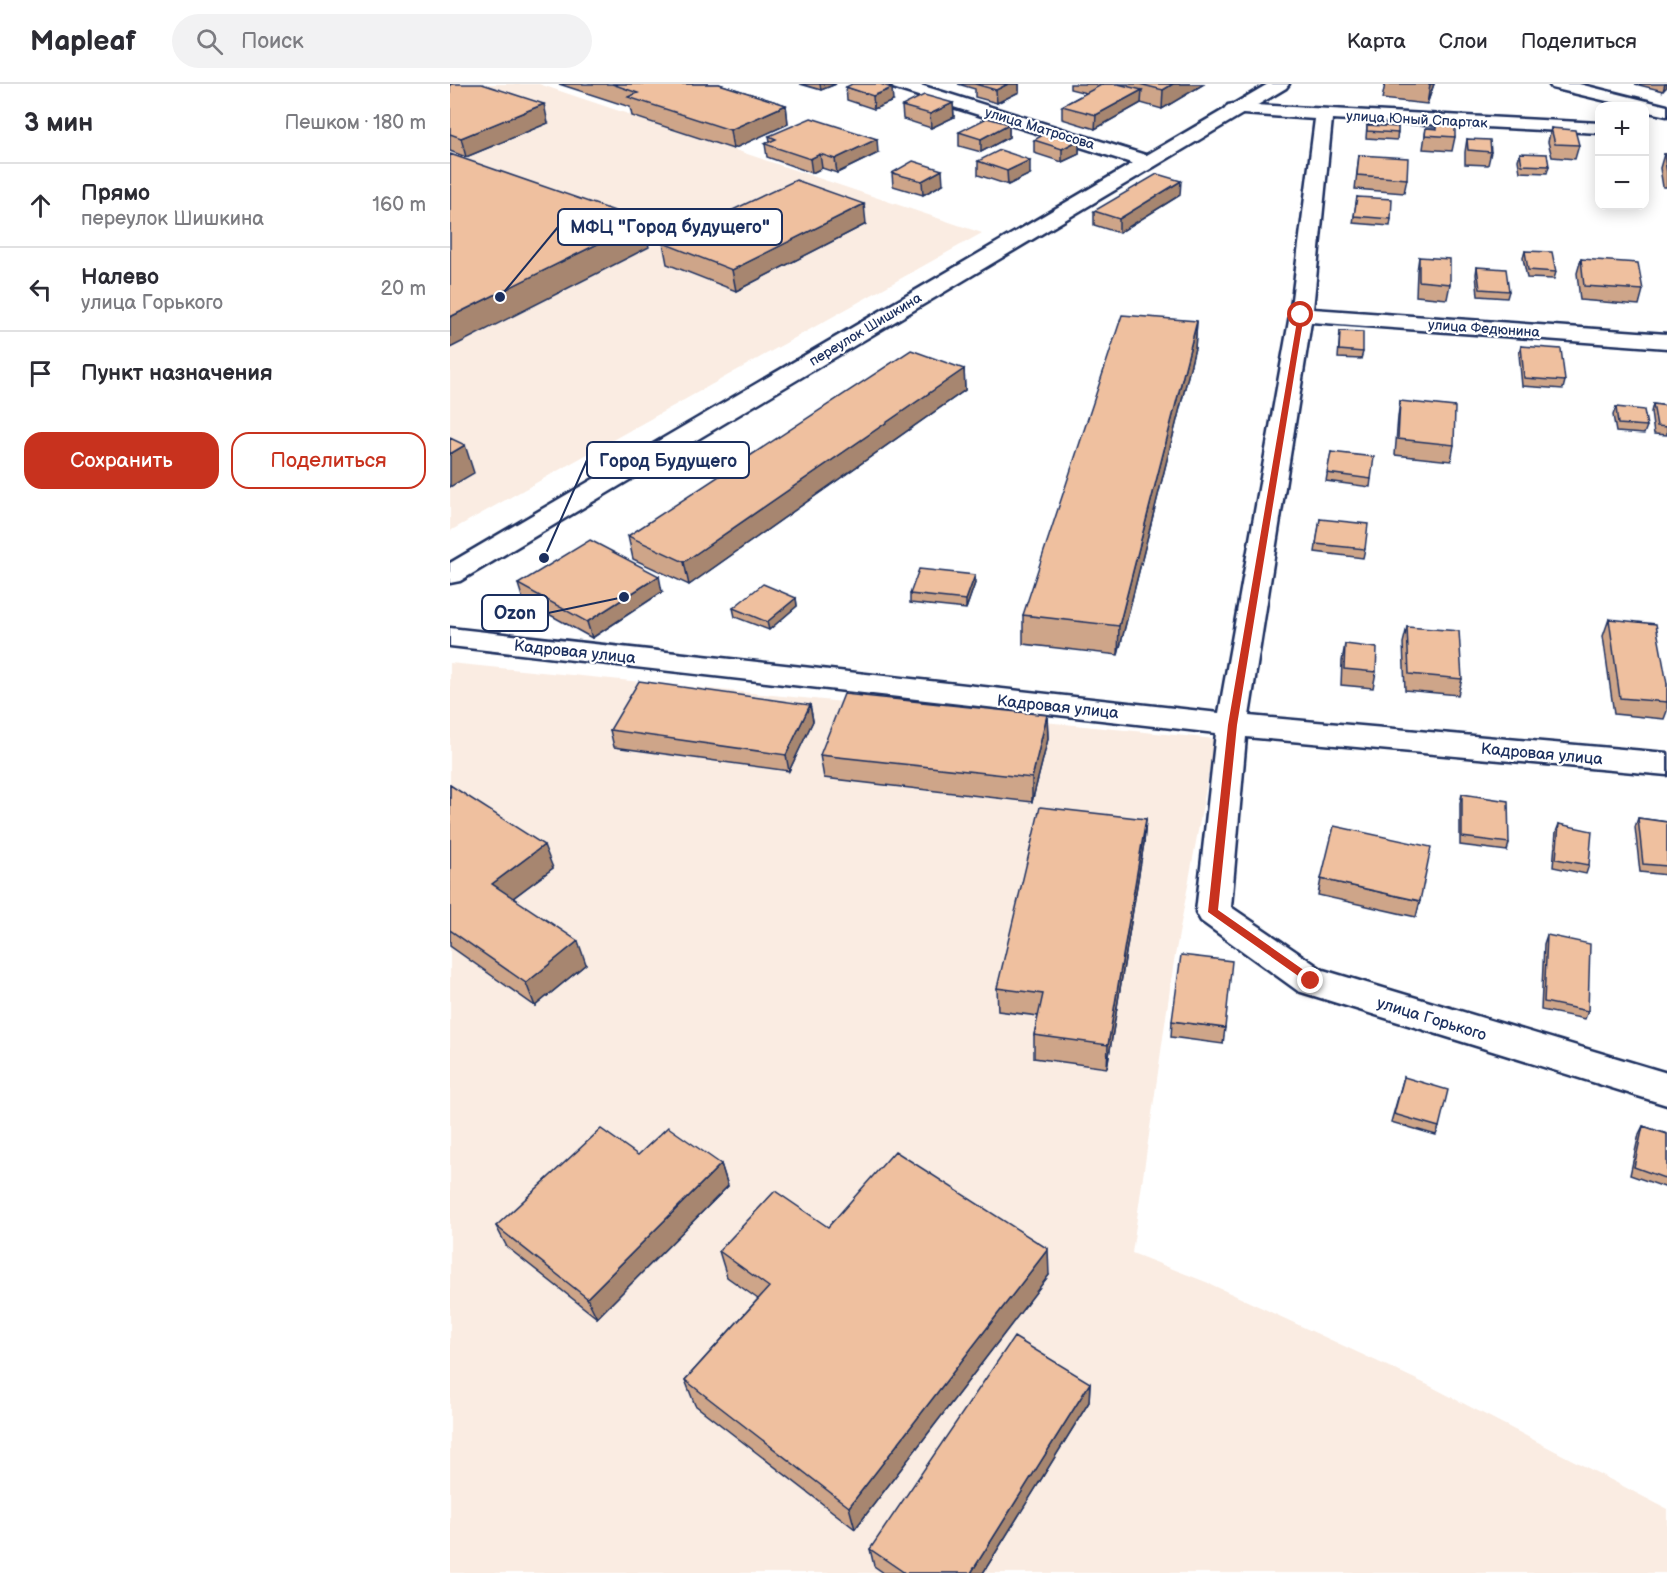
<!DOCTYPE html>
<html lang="ru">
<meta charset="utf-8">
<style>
body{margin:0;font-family:"Balsamiq Sans",sans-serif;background:#f2f2f3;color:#2b2b33}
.controls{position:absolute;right:18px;top:18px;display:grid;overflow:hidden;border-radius:12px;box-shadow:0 3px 15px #0003}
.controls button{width:54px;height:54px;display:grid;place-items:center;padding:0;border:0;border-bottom:2px solid #e1e1e2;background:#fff;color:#2b2b33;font:30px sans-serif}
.stop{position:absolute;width:18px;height:18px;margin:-14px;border:4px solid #c8321e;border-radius:50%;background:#fff}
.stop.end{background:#c8321e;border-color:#fff;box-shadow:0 2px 6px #0008}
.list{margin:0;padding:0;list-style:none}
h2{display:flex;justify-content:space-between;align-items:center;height:78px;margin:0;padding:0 24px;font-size:26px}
h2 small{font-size:20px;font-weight:400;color:#7c7c81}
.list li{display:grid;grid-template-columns:39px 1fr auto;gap:18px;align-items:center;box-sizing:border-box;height:84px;padding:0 24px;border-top:2px solid #e1e1e2}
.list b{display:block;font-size:22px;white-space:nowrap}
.list p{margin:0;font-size:20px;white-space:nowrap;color:#7c7c81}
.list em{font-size:20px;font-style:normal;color:#7c7c81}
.actions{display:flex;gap:12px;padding:18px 24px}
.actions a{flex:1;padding:14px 0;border:2px solid #c8321e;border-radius:18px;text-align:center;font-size:21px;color:#c8321e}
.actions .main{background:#c8321e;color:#fff}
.icon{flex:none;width:33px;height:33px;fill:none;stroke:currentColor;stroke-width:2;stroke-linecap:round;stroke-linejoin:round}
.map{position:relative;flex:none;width:1217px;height:1489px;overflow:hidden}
header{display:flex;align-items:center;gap:36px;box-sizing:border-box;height:84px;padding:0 30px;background:#fff;border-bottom:2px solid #e1e1e2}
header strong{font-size:28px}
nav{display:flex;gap:33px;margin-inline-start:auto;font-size:21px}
.search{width:420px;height:54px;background:#f2f2f3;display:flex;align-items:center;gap:15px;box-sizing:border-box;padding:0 21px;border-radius:33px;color:#7c7c81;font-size:22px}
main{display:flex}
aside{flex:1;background:#fff}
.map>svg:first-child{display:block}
.built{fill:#faece2}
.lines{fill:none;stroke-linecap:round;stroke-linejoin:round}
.minor-casing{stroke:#1b2f5e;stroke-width:5}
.major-casing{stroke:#1b2f5e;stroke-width:5}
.minor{fill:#fff;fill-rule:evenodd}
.major{fill:#fff;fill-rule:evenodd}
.wall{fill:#cea589;stroke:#1b2f5e;stroke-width:1.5}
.shaded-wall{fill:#a7866f;stroke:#1b2f5e;stroke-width:1.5}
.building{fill:#efc09f;stroke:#1b2f5e;stroke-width:1.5}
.route{fill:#c8321e}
.labels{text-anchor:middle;stroke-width:4.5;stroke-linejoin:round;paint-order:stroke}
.far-street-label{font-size:14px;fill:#1b2f5e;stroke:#fff}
.street-label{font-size:16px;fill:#1b2f5e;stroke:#fff}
.leader{fill:none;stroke:#1b2f5e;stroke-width:2}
.callout-dot{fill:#1b2f5e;stroke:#fff;stroke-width:2}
.callout{fill:#fff;stroke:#1b2f5e;stroke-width:2}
.callout-label{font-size:18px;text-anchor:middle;font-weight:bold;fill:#1b2f5e}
</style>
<header>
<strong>Mapleaf</strong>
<div class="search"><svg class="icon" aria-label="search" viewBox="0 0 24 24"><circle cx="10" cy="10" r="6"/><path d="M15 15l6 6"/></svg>Поиск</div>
<nav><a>Карта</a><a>Слои</a><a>Поделиться</a></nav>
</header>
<main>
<aside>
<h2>3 мин<small>Пешком · 180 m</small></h2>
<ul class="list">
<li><svg class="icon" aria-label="ahead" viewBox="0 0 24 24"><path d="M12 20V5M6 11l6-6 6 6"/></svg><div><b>Прямо</b><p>переулок Шишкина</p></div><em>160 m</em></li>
<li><svg class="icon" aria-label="left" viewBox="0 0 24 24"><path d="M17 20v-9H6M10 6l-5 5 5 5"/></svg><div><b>Налево</b><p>улица Горького</p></div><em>20 m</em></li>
<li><svg class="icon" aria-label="arrive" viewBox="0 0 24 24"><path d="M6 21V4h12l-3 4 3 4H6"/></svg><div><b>Пункт назначения</b></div></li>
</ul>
<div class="actions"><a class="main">Сохранить</a><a>Поделиться</a></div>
</aside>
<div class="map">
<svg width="1217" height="1489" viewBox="0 0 1217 1489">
<rect width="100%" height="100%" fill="#fff"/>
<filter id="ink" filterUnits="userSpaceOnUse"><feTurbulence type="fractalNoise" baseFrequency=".0167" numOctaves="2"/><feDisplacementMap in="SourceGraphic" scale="12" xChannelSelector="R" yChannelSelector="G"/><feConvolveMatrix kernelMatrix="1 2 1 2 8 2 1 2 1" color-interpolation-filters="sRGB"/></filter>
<g filter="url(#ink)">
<path class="built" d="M0 0H89L532 149 0 447Z
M0 579 765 655 724 877 682 1169 756 1198 978 1301 1217 1425V1489H0Z"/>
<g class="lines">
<g class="minor-casing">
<path id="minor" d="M440 0H467L705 74 707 78 705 82H691L443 4Z
M1099 0H1129L1217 22V32L1194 27V22H1178L1102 4Z
M784 20 1150 39V49L882 35 863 225 1217 250V264L861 238 799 632 1217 669V691L796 653 781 823 873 886 1217 989V1021L848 907 751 837 746 828 766 649 0 562V544L769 629 840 231 865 35 778 29 775 25 778 21Z"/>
</g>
<g class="major-casing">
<path id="major" d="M818 0H839L836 4 10 497 0 499V479Z"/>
</g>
<use href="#minor" class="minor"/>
<use href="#major" class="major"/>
</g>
<path class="wall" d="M0 0 98 39 16 73 0 67Z
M109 0H269L336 21 338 40 283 65 182 32 180 23Z
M350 0H386L371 6Z
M508 0H569V8L547 19 525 13V5Z
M620 0H754L712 25 691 19 645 45 612 35V22L636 9 620 5Z
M935 0H984L977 20 932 15Z
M1185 0H1217L1213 7Z
M396 3 443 17 424 25 397 16Z
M503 19 504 33 481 44 453 35 452 22Z
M987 39 1005 53 1002 67 973 65 976 44H986Z
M559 40V53L531 68 509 62V48Z
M917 41 948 43 947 56 916 54Z
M1101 44 1129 61 1125 75 1102 73 1098 58Z
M319 52 428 69 387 89 372 84 362 89 317 73 315 60 320 57Z
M1017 55 1041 68 1038 81 1015 80V68Z
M584 56H629V70L612 78 584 69Z
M1070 69 1099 82 1097 89 1070 88 1068 76Z
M1214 70H1217V103H1213L1210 84Z
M909 71 957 95 954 109 905 105Z
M528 77 580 90 558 101 528 91Z
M442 89 493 100 473 111 443 102Z
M730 111 669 149 644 141V127Z
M907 113 941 135 940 142 903 139Z
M416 140 286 207 217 180 213 159Z
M1075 167 1106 188 1104 195 1077 194 1073 174Z
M969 173 1000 200 997 215 966 212 967 187Z
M1131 175 1193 206 1189 221 1130 216 1127 189Z
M1027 183 1059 207 1057 214 1028 212 1026 190Z
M747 237 745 264 668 571 573 560V531Z
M890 247 913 268 911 275 888 274Z
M1071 262 1115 297 1113 305 1072 302 1069 270Z
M514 285 515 306 239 501 183 475 178 452Z
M950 317 1004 361 1001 377 945 371 948 333Z
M1203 320 1217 322V351L1204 350 1201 328Z
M1166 323 1197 342 1194 350 1166 348 1163 331Z
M881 368 921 395 920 403 876 397Z
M870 435 915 465 913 474 865 468Z
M525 499 516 525 460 519V510Z
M68 500 212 508 142 554 73 516Z
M346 514 347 522 319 546 285 533 283 524Z
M1159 535 1217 600V627L1214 635 1164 630 1153 552Z
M957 543 1012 595 1008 611 955 606 953 559Z
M895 560 926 588 923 604 891 601 892 577Z
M360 621 363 637 339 687 164 663 160 646Z
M597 631 598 655 582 718 374 694 370 671Z
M0 701 103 784 63 814 136 880 85 922 0 862Z
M1012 710 1059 759 1057 767 1010 761V719Z
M1188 734 1217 738V791L1190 788 1185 743Z
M696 735 694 759 657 984 584 974V951L588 932 548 927 547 904Z
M1109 740 1139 781 1136 790 1103 783 1106 748Z
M871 795 970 817 966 833 868 811Z
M1097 851 1138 927 1135 935 1091 926 1094 860Z
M722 937 775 944 773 960 721 953Z
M954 993 989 1043 986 1051 941 1038Z
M1193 1042 1217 1050V1104L1180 1091 1189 1050Z
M188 1071 271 1080 278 1102 147 1234 57 1163 46 1142Z
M378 1143 599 1191 405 1445 245 1321 235 1296 308 1215 277 1193 269 1167Z
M640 1299 639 1318 533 1489H434L424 1482 420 1465Z"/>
<path class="shaded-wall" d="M370 0H386L371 6Z
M558 0H569V8L547 19 546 6Z
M723 0H754L712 25 713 6Z
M980 0H984L977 20 980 1Z
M1215 0H1217V3L1213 7Z
M442 4 443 17 424 25 423 12Z
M692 6 691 19 645 45 646 31Z
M503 19 504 33 481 44 480 30Z
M94 20 98 39 16 73 11 54Z
M336 21 338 40 283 65 280 46Z
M559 40V53L531 68V55Z
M427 55 428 69 387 89 385 75Z
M629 56V70L612 78V65Z
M370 70 372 84 362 89 360 75Z
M580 76V90L558 101 557 87Z
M492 86 493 100 473 111 472 97Z
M731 97 730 111 669 149V135Z
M414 120 416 140 286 207 282 186Z
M194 137 199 163 0 264V233Z
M747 237 745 264 668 571 669 542Z
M514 285 515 306 239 501 234 478Z
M15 361 24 389 0 403V370Z
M525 491V499L516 525V516Z
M209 492 212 508 142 554 137 538Z
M346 514 347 522 319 546 317 538Z
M360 621 363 637 339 687 336 671Z
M597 631 598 655 582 718V694Z
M696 735 694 759 657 984 658 961Z
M94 761 103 784 51 823 42 800Z
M128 857 136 880 85 922 76 899Z
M271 1080 278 1102 147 1234 137 1214Z
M598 1165 599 1191 405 1445 399 1423Z
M640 1299 639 1318 533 1489H521Z"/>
<path class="building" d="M0 0H32L94 20 11 54 0 50Z
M162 0H269L336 21 280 46 178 13 188 9Z
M402 0H430L442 4 423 12 396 3Z
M525 0H558L546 6Z
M653 0H668L692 6 646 31 612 22Z
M689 0H723L713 6Z
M474 11 503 19 480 30 452 22Z
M361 34 427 55 385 75 370 70 360 75 315 60 326 55 319 52Z
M537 34 559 40 531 55 509 48Z
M987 39 1005 40V53L975 51 976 44 987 45Z
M917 41 948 43V49L917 47Z
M1101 44 1125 46 1129 61 1105 60Z
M600 47 629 56 612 65 584 56Z
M1017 55 1040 56 1041 68 1018 66Z
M550 66 580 76 557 87 528 77Z
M1070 69 1097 70 1099 82 1072 81Z
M0 70 194 137 0 233Z
M1214 70H1217V89Z
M909 71 958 74 957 95 907 91Z
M463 77 492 86 472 97 442 89Z
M707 90 731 97 669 135 644 127Z
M346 96 414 120 282 186 213 159Z
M907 113 942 115 941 135 904 132Z
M1075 167 1102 168 1106 188 1078 186Z
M969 173 1000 175V200L969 197Z
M1131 175 1188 179 1193 206 1134 202Z
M1027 183 1056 185 1059 207 1030 205Z
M672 231 747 237 669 542 573 531Z
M890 247 913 248V268L889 266Z
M1071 262 1111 265 1115 297 1074 294Z
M461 266 514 285 234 478 178 452Z
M950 317 1005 323 1004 361 948 355Z
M1203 320 1217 322V343L1207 342Z
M1166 323 1194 326 1197 342 1168 340Z
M0 354 15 361 0 370Z
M881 368 924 373 921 395 877 389Z
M870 435 918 440 915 465 866 460Z
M140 456 209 492 137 538 68 500Z
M469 485 525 491 516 516 460 510Z
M313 500 346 514 317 538 283 524Z
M1159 535 1206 540 1217 600V618L1170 614Z
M957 543 1009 547 1012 595 959 590Z
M895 560 927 564 926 588 894 585Z
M189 597 360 621 336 671 160 646Z
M394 610 597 631 582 694 370 671Z
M0 701 94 761 42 800 128 857 76 899 0 846Z
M1012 710 1058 717 1059 759 1012 753Z
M590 723 696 735 658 961 584 951 593 910 547 904Z
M1188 734 1217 738V782L1193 780Z
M1109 740 1142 747 1139 781 1106 775Z
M884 742 981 763 970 817 871 795Z
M1097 851 1140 860 1138 927 1094 918Z
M731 871 782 877 775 944 722 937Z
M954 993 998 1006 989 1043 944 1030Z
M1193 1042 1217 1050V1095L1184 1083Z
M218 1043 271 1080 137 1214 46 1142 151 1045 188 1071Z
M445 1067 598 1165 399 1423 235 1296 319 1203 269 1167 325 1107 378 1143Z
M564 1253 640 1299 521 1489H455L420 1465Z"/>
</g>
<path class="route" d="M851 229 854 231 787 641 768 826 865 894 867 897 861 901 758 828 778 641 848 231Z"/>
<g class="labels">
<g class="far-street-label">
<text transform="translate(967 35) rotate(3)" y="5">улица Юный Спартак</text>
<text transform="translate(590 44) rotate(17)" y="5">улица Матросова</text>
<text transform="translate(1034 244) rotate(4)" y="5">улица Федюнина</text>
<text transform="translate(415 245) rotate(-31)" y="5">переулок Шишкина</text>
</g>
<g class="street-label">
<text transform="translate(125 567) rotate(6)" y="6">Кадровая улица</text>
<text transform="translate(608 622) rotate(6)" y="6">Кадровая улица</text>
<text transform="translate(1092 669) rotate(5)" y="6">Кадровая улица</text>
<text transform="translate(982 934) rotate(17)" y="6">улица Горького</text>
</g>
</g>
<path class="leader" d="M50 213L108 143M94 474L137 376M174 513L98 529"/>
<g class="callout-dot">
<circle cx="50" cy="213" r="6"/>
<circle cx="94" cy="474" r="6"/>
<circle cx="174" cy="513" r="6"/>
</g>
<g class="callout">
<rect x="108" y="125" width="224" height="36" rx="6"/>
<rect x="137" y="358" width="162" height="36" rx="6"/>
<rect x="32" y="511" width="66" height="36" rx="6"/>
</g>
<g class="callout-label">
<text x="220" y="149">МФЦ "Город будущего"</text>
<text x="218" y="383">Город Будущего</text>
<text x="65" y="535">Ozon</text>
</g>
</svg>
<div class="controls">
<button>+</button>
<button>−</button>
</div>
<div class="stop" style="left:851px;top:231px"></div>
<div class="stop end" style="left:861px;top:897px"></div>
</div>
</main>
